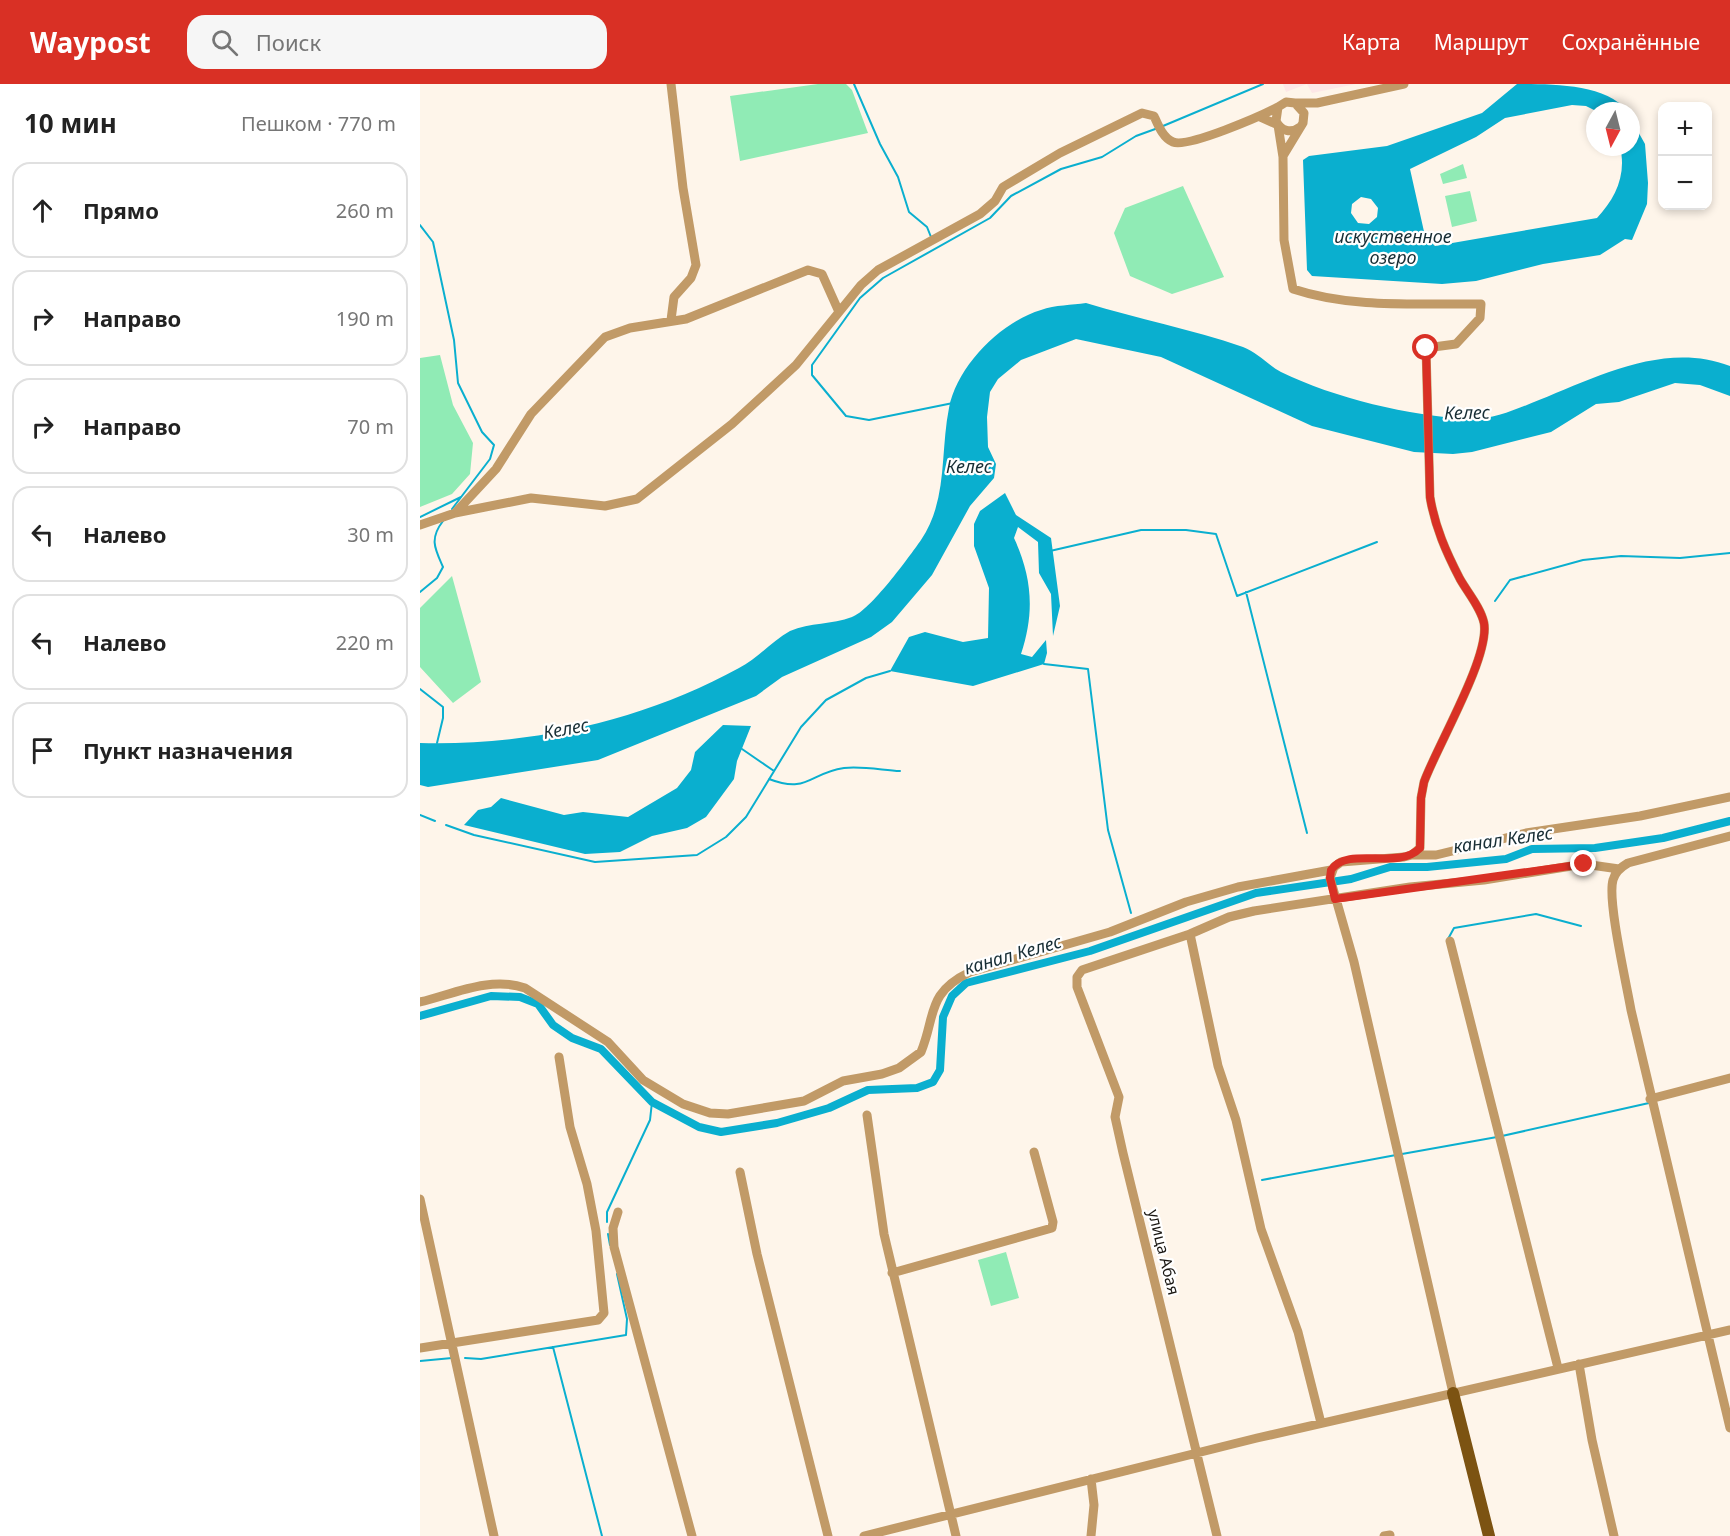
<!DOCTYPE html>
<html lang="ru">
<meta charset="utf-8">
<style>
body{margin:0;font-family:"Noto Sans",sans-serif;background:#f6f6f6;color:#222}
.controls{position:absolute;right:18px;top:18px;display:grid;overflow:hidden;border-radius:12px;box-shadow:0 3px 9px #0003}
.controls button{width:54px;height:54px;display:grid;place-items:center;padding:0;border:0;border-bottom:2px solid #e0e0e0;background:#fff;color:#222;font:30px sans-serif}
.compass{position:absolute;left:1166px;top:18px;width:54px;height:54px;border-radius:50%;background:#fff;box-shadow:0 3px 9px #0003;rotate:187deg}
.stop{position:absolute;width:18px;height:18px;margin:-14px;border:4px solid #d93025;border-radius:50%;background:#fff}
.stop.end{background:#d93025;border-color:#fff;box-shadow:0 2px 6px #0008}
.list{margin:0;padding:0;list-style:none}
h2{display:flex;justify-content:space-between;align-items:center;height:78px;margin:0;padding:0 24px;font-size:26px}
h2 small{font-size:20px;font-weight:400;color:#767676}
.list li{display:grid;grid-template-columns:39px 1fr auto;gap:18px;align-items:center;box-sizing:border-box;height:96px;margin:0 12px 12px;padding:0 12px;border:2px solid #e0e0e0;border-radius:18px}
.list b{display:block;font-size:22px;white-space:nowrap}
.list em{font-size:20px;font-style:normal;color:#767676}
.icon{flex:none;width:33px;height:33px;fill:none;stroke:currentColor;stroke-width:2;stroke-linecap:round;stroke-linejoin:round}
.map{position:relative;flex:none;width:1310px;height:1452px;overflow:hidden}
header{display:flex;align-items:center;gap:36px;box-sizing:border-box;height:84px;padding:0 30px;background:#d93025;color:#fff}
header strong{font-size:28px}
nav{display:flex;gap:33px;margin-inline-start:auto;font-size:21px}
.search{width:420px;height:54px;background:#f6f6f6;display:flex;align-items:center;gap:15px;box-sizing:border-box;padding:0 21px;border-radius:18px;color:#767676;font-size:22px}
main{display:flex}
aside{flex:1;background:#fff}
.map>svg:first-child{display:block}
.commercial{fill:#fde7e7}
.green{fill:#90ebb5}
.water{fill:#0aafcf;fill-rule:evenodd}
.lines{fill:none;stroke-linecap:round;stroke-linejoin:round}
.stream{stroke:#0aafcf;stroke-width:2}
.canal{stroke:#0aafcf;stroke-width:8}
.minor{stroke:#c19a67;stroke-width:9}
.major{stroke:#7c5312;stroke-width:12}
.route{stroke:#d93025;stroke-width:8}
.labels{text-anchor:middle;stroke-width:4.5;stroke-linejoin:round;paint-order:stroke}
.street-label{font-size:16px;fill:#1a1712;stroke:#fff}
.water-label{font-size:18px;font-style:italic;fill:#182e35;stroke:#fff}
</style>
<header>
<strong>Waypost</strong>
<div class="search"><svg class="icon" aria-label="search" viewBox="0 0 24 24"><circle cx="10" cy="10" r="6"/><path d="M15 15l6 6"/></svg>Поиск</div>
<nav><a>Карта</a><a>Маршрут</a><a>Сохранённые</a></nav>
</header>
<main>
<aside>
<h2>10 мин<small>Пешком · 770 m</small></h2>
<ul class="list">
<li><svg class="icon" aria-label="ahead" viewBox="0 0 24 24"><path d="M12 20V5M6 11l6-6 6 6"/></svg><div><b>Прямо</b></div><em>260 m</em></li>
<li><svg class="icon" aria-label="right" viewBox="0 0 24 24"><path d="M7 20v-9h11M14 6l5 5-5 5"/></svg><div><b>Направо</b></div><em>190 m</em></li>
<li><svg class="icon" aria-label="right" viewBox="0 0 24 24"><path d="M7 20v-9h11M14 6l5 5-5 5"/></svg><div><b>Направо</b></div><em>70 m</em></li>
<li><svg class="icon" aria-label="left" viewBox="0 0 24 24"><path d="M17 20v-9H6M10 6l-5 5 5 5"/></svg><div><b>Налево</b></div><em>30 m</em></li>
<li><svg class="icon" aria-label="left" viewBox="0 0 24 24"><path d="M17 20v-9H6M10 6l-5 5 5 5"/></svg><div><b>Налево</b></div><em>220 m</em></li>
<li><svg class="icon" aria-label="arrive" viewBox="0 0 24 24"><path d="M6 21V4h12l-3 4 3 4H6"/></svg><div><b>Пункт назначения</b></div></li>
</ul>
</aside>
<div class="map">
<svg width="1310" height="1452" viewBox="0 0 1310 1452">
<rect width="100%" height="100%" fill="#fef5ea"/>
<path class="commercial" d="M863 0H936L892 9 887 0 866 8Z"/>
<path class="green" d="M398 0H426L432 6 448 49 320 77 310 12Z
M1043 80 1047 94 1023 100 1020 90Z
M763 102 804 193 752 210 710 192 694 149 705 124Z
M1050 107 1057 137 1032 143 1025 112Z
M20 271 33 321 53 359 50 390 32 410 0 423V274Z
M32 492 61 598 33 619 0 583V524Z
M586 1168 599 1214 571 1222 558 1176Z"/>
<path class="water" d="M1097 0C1133 0 1186 0 1207 27H1176L1166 22 1152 21 1085 34 1056 53 990 85 1005 152 1015 162 1177 134C1195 115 1207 91 1200 63H1211V35L1225 60 1228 99 1227 120 1212 156 1205 155 1180 171 1123 180 1056 197 1022 200 892 192 887 186 883 76 889 72 967 62 1062 29ZM941 113 951 115 958 124 957 133 949 140 938 139 931 129 932 120Z
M666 219C718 235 771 245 823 263 837 268 848 281 861 288 914 314 990 332 1049 335 1073 336 1097 325 1119 316 1178 292 1246 257 1310 282V312L1280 301 1255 299 1199 318 1176 320 1131 348 1052 368 1033 370 994 368 892 342 741 273 656 255 601 276 578 295 570 308 567 333 568 363 576 380 574 394 550 422 512 491 472 538 451 553 362 593 336 612 178 676 8 703 0 701V659C109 662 223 637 319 584 337 575 352 557 370 547 390 538 412 541 432 533 450 527 489 473 501 456 528 416 520 369 529 324 537 282 581 238 621 226 635 221 652 221 666 219Z
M585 409 596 431 631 454 640 522 633 552 631 510 619 489 618 458 598 443 594 454C612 493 615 528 601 570L612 573 626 556 627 569 624 580 553 602 470 587 489 553 505 548 543 558 568 554 569 504 554 462V440L560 427Z
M303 641 331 642 317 677 314 695 286 733 267 744 232 752 200 768 165 770 44 741 58 726 71 723 81 714 144 731 163 728 208 733 257 704 271 686 275 668Z"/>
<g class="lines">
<path class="stream" d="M434 0 460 60 478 93 489 128 507 143 511 153
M743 42 843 0
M0 141 13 158 34 256 38 299 62 348 74 361 70 375 32 425
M533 319 449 336 426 332 392 291V281L440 214 463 194 570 134 591 112 641 85 682 73 716 52 738 44
M0 433 41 413
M630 467 721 446H766L796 450 817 512 957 458
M0 508 17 494 23 483C15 465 9 455 23 437
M826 508 887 749
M1075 517 1090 496 1163 476 1201 472 1260 474 1310 469
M624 580 668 585 688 746 711 829
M0 605 23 623V634L17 659
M322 665 354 687
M349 695C388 710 389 689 424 684 442 682 462 686 480 687
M0 731 15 737
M26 741 54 751 175 778 277 771 306 753 326 733 381 643 406 616 446 594 470 587
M1028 855 1034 844 1116 830 1161 842
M1082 1052 1229 1019
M982 1070 1077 1053
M842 1096 976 1071
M187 1138V1128L230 1036 232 1018
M188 1150 190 1161
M133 1263 182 1452
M45 1274 61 1275 206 1251 207 1235 197 1190
M0 1277 32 1274"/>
<path class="canal" d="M0 932 71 912 100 913 118 920 133 941 152 954 181 965 232 1018 279 1043 301 1048 357 1039 409 1024 448 1006 497 1004 513 998 520 986 523 933 532 912 546 899 670 867 836 809 931 795 970 783H1007L1086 775 1112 765 1175 764 1243 754 1310 737"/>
<path class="minor" d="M875 19H897L984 0
M840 33 858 41 863 73 864 156 873 205C933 225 999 219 1061 220L1060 234 1036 260 1006 264 1010 413C1015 443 1026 468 1040 495 1048 509 1061 524 1064 539 1070 573 1017 662 1004 698L1001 714 1000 764 992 771 984 773 921 778 914 783 910 794 934 878 1033 1309
M863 72 883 39 884 29 875 19 866 18 858 23 856 37C861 47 871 50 880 43
M251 236 254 213 271 194 276 181 263 104 251 0
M35 429 76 385 111 330 185 253 210 244 266 235 388 186 402 190 419 228
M0 441 35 429 111 414 185 422 217 415 312 340 376 281 441 201 458 186 560 130 575 117 583 103 640 69 722 29 734 32C738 41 743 54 753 58 768 64 841 32 858 23
M1310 752 1208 779C1201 783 1195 788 1193 796 1187 816 1207 902 1211 926L1310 1344
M992 771H1016L1106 749 1220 732 1310 713
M770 850 798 982 816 1036 841 1145 878 1248 901 1339
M1030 857 1138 1284
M0 918C33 910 71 892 105 904L188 958 223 996 263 1020 290 1029 308 1030 384 1017 423 997 462 990 479 984 501 968C516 932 506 909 550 888L690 848 766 818 818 803 911 786
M1230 1015 1310 994
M447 1031 464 1150 536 1452
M320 1088 337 1170 408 1452
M0 1115 74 1452
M198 1128 193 1144 194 1163 272 1452
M472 1189 632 1144 633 1138 614 1068
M0 1264 178 1236 184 1229 176 1147 167 1100 150 1043 139 973
M1159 1280 1172 1356 1194 1452
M671 1395 674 1421 671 1452
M444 1452 837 1354 1310 1246
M797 1452 703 1069 695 1033 699 1013 657 903V893L662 886 770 850 809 833 834 827 990 803 1064 796 1164 780 1199 785
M964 1452 970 1451"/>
<path class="major" d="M1033 1309 1069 1452"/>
</g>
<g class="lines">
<path class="route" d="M1006 264 1010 413C1015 443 1026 468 1040 495 1048 509 1061 524 1064 539 1070 573 1017 662 1004 698L1001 714 1000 764C978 787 929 761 911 786L910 794 915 815 1164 780"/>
</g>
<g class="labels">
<g class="street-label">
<text transform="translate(744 1168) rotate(76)" y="6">улица Абая</text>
</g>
<g class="water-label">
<text x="973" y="159">искуственное<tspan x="973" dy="21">озеро</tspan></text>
<text transform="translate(1047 329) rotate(-1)" y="6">Келес</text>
<text x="549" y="389">Келес</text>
<text transform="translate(146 645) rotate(-10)" y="6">Келес</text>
<text transform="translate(1083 756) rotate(-8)" y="6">канал Келес</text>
<text transform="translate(593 871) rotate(-16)" y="6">канал Келес</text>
</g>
</g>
</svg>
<div class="controls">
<button>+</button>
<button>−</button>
</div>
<svg class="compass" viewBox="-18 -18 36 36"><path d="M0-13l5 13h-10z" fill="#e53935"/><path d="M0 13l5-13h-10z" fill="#767676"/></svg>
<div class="stop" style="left:1006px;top:264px"></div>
<div class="stop end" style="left:1164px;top:780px"></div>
</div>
</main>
